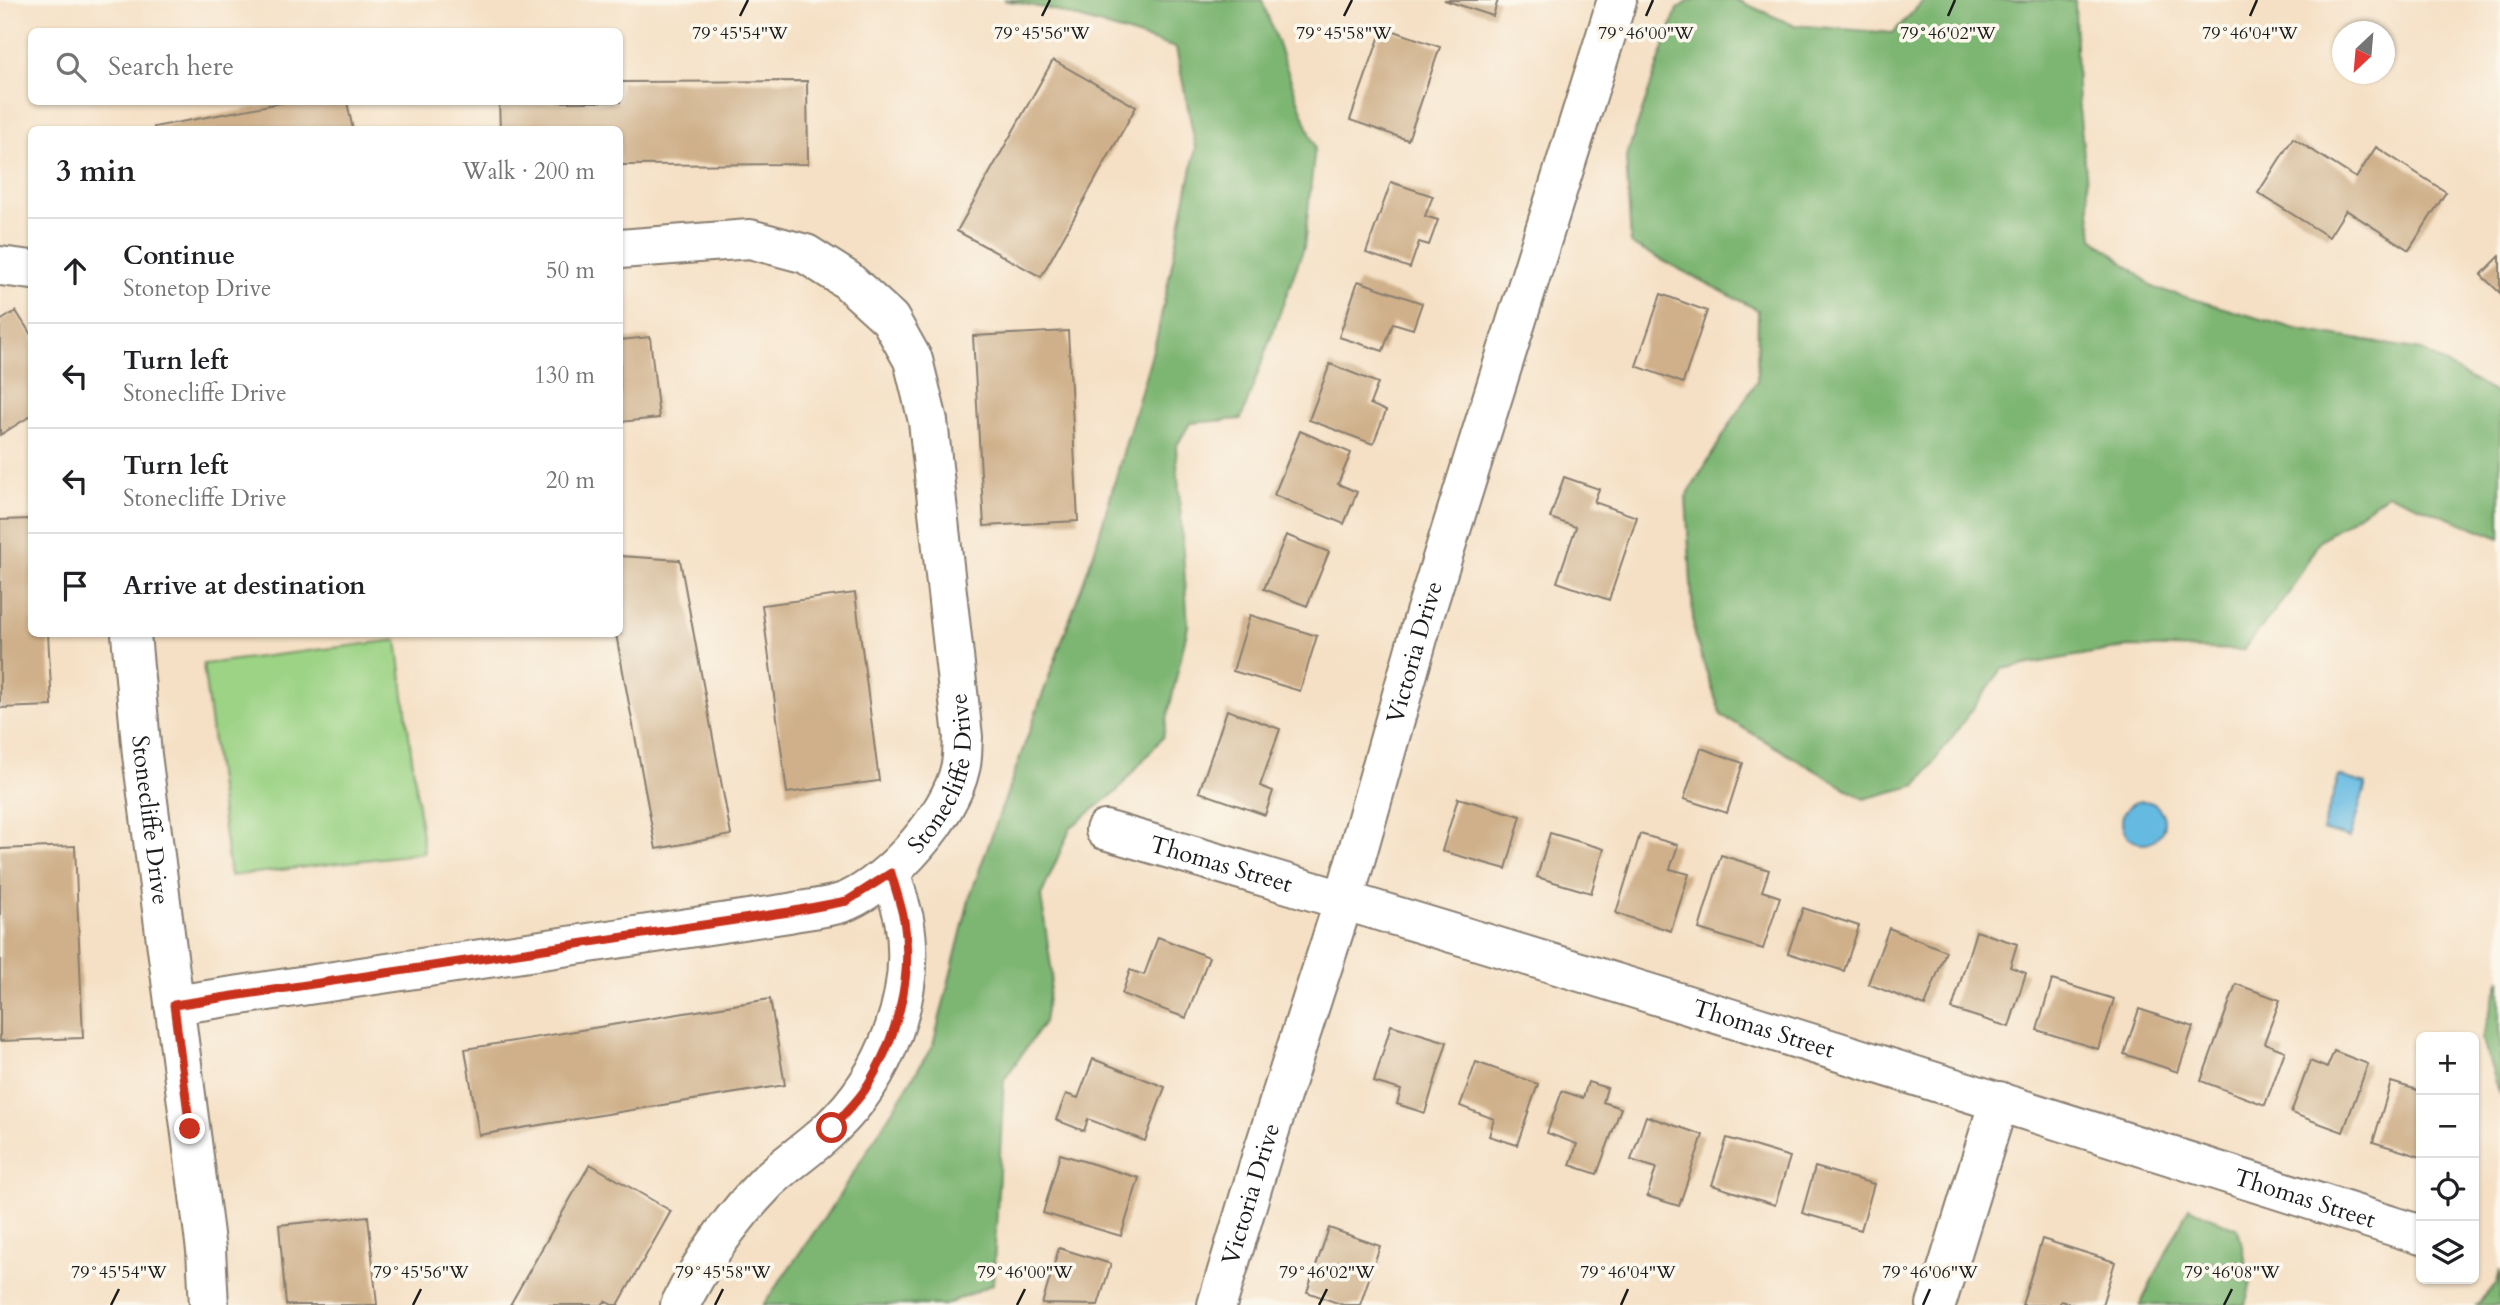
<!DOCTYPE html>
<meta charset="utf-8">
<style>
body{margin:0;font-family:Cardo,serif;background:#f6f6f6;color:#202124}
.controls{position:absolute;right:21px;bottom:21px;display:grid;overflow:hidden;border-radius:10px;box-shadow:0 2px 5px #0004}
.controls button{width:63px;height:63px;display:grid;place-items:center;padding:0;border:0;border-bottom:2px solid #e0e0e0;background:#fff;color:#202124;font:35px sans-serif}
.compass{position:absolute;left:2332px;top:21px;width:63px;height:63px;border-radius:50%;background:#fff;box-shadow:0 2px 5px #0004;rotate:206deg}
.stop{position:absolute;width:21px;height:21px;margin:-16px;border:5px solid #c8321e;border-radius:50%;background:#fff}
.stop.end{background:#c8321e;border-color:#fff;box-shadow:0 2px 7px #0008}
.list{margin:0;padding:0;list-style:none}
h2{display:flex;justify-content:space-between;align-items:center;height:91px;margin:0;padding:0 28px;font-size:30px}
h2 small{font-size:23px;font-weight:400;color:#757577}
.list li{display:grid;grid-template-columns:46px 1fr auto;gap:21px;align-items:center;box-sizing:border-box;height:105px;padding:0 28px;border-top:2px solid #e0e0e0}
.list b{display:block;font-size:26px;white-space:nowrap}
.list p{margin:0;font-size:23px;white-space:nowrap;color:#757577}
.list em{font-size:23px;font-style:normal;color:#757577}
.icon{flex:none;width:38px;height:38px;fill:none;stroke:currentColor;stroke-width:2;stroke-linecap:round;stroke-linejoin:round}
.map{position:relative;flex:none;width:2500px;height:1305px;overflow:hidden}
.search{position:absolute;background:#fff;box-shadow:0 2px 5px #0004;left:28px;top:28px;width:595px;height:77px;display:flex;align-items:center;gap:18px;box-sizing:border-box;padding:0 24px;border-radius:10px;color:#757577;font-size:26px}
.panel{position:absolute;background:#fff;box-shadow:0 2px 5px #0004;left:28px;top:126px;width:595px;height:511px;border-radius:10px}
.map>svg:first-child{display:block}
.green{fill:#9cd385;stroke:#5c7850;stroke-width:2}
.forest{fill:#7db572;stroke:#4c6847;stroke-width:2}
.water{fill:#65bae2;stroke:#406b7f;stroke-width:2}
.building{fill:#cfb08a}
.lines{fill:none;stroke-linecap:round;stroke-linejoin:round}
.minor-casing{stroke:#887e70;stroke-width:42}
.minor{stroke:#fff;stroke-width:38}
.route{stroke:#c8321e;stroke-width:9}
.ticks{fill:none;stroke:#1c1c1c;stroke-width:2.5}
.labels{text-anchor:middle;stroke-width:7;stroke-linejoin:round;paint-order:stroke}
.street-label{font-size:24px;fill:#1c1c1c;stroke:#fbf7ec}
.ticks-label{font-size:18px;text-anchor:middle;fill:#1c1c1c;stroke:#fbf7ec;stroke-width:7;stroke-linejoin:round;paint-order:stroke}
</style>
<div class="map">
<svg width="2500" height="1305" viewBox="0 0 2500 1305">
<rect width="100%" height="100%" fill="#fbf7ec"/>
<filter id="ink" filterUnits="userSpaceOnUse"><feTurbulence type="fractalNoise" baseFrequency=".0143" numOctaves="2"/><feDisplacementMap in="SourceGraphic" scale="14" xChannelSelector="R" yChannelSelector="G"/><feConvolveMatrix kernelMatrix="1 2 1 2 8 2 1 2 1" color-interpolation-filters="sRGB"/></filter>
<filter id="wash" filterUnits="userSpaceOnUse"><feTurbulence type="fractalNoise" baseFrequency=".00686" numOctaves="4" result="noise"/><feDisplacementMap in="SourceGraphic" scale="28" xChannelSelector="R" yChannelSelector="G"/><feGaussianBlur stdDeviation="1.57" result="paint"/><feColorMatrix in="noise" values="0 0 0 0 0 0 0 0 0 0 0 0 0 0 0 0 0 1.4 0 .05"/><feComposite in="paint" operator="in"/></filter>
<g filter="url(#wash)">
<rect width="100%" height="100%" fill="#f5e0c5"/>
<path class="green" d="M397 640 424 853 230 876 203 664Z"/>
<path class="forest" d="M1004 0H1262L1315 147 1304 247 1241 419 1190 423 1176 447 1188 626 1163 737 1116 792 1071 827 1041 896 1052 974 1044 1022 1004 1080 993 1284 945 1305H763L834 1204 933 1045 970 896 1095 549 1157 336 1196 148 1176 48 1053 10Z
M1690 0H1737L1793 25 1893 33 1924 0H2075L2077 90 2093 238 2155 288 2296 329 2421 350 2500 396V538L2388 494 2320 540 2289 593 2243 650 2128 647 2002 669 1917 785 1864 799 1721 715 1694 635 1686 497 1757 380 1758 310 1631 244 1626 158 1677 9Z
M2500 979V1095L2482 1038Z
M2189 1207 2238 1229 2251 1283 2245 1305H2140Z
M2500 1270V1305H2476L2497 1283Z"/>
<path class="water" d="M2339 776 2366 784 2350 838 2322 830Z
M2122 822a21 21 0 1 1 42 0a21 21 0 1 1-42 0Z"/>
<g id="blocks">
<path class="building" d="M1444 0H1498L1493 16Z
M1383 27 1440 47 1408 140 1350 120Z
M1053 60 1136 107 1041 277 957 231Z
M807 81 808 164 620 165V130H500L499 102H620V82Z
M286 102H347L353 130H155L154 127Z
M2293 138 2356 178 2376 147 2446 192 2409 250 2346 210 2329 237 2258 193Z
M1391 182 1433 196 1425 216 1438 220 1429 245 1419 242 1410 268 1366 253Z
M2500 256V293L2481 275Z
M1358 281 1422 303 1413 329 1393 323 1383 351 1339 337Z
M1661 294 1707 311 1683 383 1636 366Z
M16 311 32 336V415L0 435V321Z
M1068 331 1078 521 984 526 973 336Z
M650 337 659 418 620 422V340Z
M1330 364 1378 383 1370 404 1386 411 1373 444 1309 420Z
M1300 431 1351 453 1338 484 1357 492 1344 524 1274 495Z
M1564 477 1599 489 1594 502 1637 517 1609 600 1557 582 1576 527 1550 518Z
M32 519V634H48L52 706 0 708V520Z
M1286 535 1329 552 1307 606 1264 589Z
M620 556 680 560 731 835 656 849 616 634H620Z
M855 593 879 781 787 793 762 605Z
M1250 615 1317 636 1300 691 1233 671Z
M1227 710 1280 729 1260 786 1273 791 1265 815 1199 792Z
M1701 748 1743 763 1727 813 1684 799Z
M1458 798 1521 816 1506 869 1442 851Z
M1550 833 1604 849 1591 893 1537 877Z
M1640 834 1678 845 1670 869 1689 874 1671 931 1616 913Z
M75 846 83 1038 0 1041V849Z
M1721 855 1769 870 1762 891 1780 897 1763 949 1699 929Z
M1803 908 1859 926 1844 971 1788 953Z
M1889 928 1946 951 1925 1006 1868 984Z
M1976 931 2017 944 2010 967 2026 973 2009 1027 1952 1009Z
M1158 937 1209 957 1186 1018 1122 994 1130 970 1144 975Z
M2052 980 2114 999 2098 1049 2037 1030Z
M2236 984 2280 1000 2264 1043 2285 1051 2265 1105 2201 1081Z
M770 999 785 1085 479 1135 465 1049Z
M2139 1009 2193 1027 2178 1072 2124 1054Z
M1391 1025 1447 1042 1425 1113 1397 1104 1401 1090 1374 1082Z
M2334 1051 2368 1064 2343 1132 2291 1113 2310 1061 2327 1068Z
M1093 1059 1165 1087 1145 1141 1088 1119 1084 1131 1056 1120 1066 1094 1078 1098Z
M1476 1062 1538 1084 1517 1145 1489 1136 1494 1119 1460 1106Z
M1588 1082 1607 1088 1603 1102 1621 1108 1597 1174 1570 1165 1577 1144 1547 1133 1562 1091 1583 1098Z
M2391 1082 2421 1091V1157L2373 1142Z
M1646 1116 1703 1135 1679 1206 1647 1196 1656 1168 1631 1160Z
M1727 1138 1790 1157 1775 1205 1712 1185Z
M1060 1154 1139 1178 1121 1236 1043 1213Z
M590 1164 671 1211 618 1305H612L605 1301 602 1305H510Z
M1815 1167 1874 1184 1861 1230 1802 1213Z
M368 1216 377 1305H286L279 1225Z
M1329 1228 1380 1246 1360 1305H1343L1307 1292Z
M2042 1239 2115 1262 2102 1305H2074L2061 1301 2059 1305H2022Z
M1059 1248 1111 1264 1098 1305 1042 1304Z"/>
</g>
</g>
<g filter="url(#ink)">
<use href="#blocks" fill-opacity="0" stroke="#887e70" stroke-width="2"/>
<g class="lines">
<g class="minor-casing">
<g id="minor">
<path d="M0 266 32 270"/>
<path id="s1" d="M131 634 142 755 206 1250 209 1305"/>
<path id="s2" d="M1105 830C1546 958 1984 1097 2421 1235"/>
<path id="s3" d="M174 1005 789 913C807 909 830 908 847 901 891 882 950 815 960 769 963 759 962 747 963 737L928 421 913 360 890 319 847 280 806 254 750 239 620 249"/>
<path d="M680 1305C702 1261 731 1219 766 1183 786 1163 811 1148 831 1128 885 1077 918 994 904 919 900 904 895 888 891 873"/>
<path id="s4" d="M1217 1305 1261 1158 1344 900 1425 613 1617 0"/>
<path d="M1936 1305 1999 1101"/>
</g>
</g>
<use href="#minor" class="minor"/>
</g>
</g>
<g class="lines" filter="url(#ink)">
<path class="route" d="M190 1129 174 1005 789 912 847 901 891 873C895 888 901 904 904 920 914 979 896 1041 864 1091 855 1104 842 1116 832 1128"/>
</g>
<path class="ticks" d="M740 16 748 0M1042 16 1050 0M1344 16 1352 0M1646 16 1653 0M1948 16 1955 0M2250 16 2257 0M111 1305 119 1289M413 1305 421 1289M715 1305 723 1289M1017 1305 1025 1289M1319 1305 1327 1289M1621 1305 1628 1289M1923 1305 1930 1289M2224 1305 2232 1289"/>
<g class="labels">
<g class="street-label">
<text dy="8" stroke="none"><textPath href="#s4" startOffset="682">Victoria Drive</textPath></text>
<text dy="8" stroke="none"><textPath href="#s3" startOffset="850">Stonecliffe Drive</textPath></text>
<text dy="8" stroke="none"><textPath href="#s1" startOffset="187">Stonecliffe Drive</textPath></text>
<text dy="8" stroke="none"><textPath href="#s2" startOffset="121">Thomas Street</textPath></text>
<text dy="8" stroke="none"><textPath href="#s2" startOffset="688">Thomas Street</textPath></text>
<text dy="8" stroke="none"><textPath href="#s4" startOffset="116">Victoria Drive</textPath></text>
<text dy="8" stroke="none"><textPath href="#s2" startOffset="1255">Thomas Street</textPath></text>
</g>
</g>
<g class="ticks-label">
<text x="740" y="39">79°45'54"W</text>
<text x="1042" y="39">79°45'56"W</text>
<text x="1344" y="39">79°45'58"W</text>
<text x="1646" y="39">79°46'00"W</text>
<text x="1948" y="39">79°46'02"W</text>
<text x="2250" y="39">79°46'04"W</text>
<text x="119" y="1278">79°45'54"W</text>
<text x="421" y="1278">79°45'56"W</text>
<text x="723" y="1278">79°45'58"W</text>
<text x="1025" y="1278">79°46'00"W</text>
<text x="1327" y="1278">79°46'02"W</text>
<text x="1628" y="1278">79°46'04"W</text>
<text x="1930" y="1278">79°46'06"W</text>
<text x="2232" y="1278">79°46'08"W</text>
</g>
</svg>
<div class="controls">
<button>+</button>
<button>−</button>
<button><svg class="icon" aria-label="locate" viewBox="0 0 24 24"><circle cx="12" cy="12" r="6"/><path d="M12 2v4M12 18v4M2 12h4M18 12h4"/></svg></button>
<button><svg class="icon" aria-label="layers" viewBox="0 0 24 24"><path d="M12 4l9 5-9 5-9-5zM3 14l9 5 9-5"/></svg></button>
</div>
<svg class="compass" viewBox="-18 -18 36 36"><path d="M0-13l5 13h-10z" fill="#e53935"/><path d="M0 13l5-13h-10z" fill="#757577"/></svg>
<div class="stop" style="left:832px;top:1128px"></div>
<div class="stop end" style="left:190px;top:1129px"></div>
<div class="search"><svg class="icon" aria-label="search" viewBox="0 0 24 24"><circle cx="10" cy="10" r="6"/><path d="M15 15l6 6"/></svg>Search here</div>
<section class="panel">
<h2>3 min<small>Walk · 200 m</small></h2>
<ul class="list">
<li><svg class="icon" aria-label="ahead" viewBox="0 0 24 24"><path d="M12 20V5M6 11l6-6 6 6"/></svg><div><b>Continue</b><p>Stonetop Drive</p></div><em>50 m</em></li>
<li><svg class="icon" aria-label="left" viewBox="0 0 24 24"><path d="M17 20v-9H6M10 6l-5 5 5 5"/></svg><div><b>Turn left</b><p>Stonecliffe Drive</p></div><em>130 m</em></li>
<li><svg class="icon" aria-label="left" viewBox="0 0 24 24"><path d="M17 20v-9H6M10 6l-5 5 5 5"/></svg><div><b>Turn left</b><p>Stonecliffe Drive</p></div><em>20 m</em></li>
<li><svg class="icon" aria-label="arrive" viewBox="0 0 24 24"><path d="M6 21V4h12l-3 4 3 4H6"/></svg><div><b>Arrive at destination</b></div></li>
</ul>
</section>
</div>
